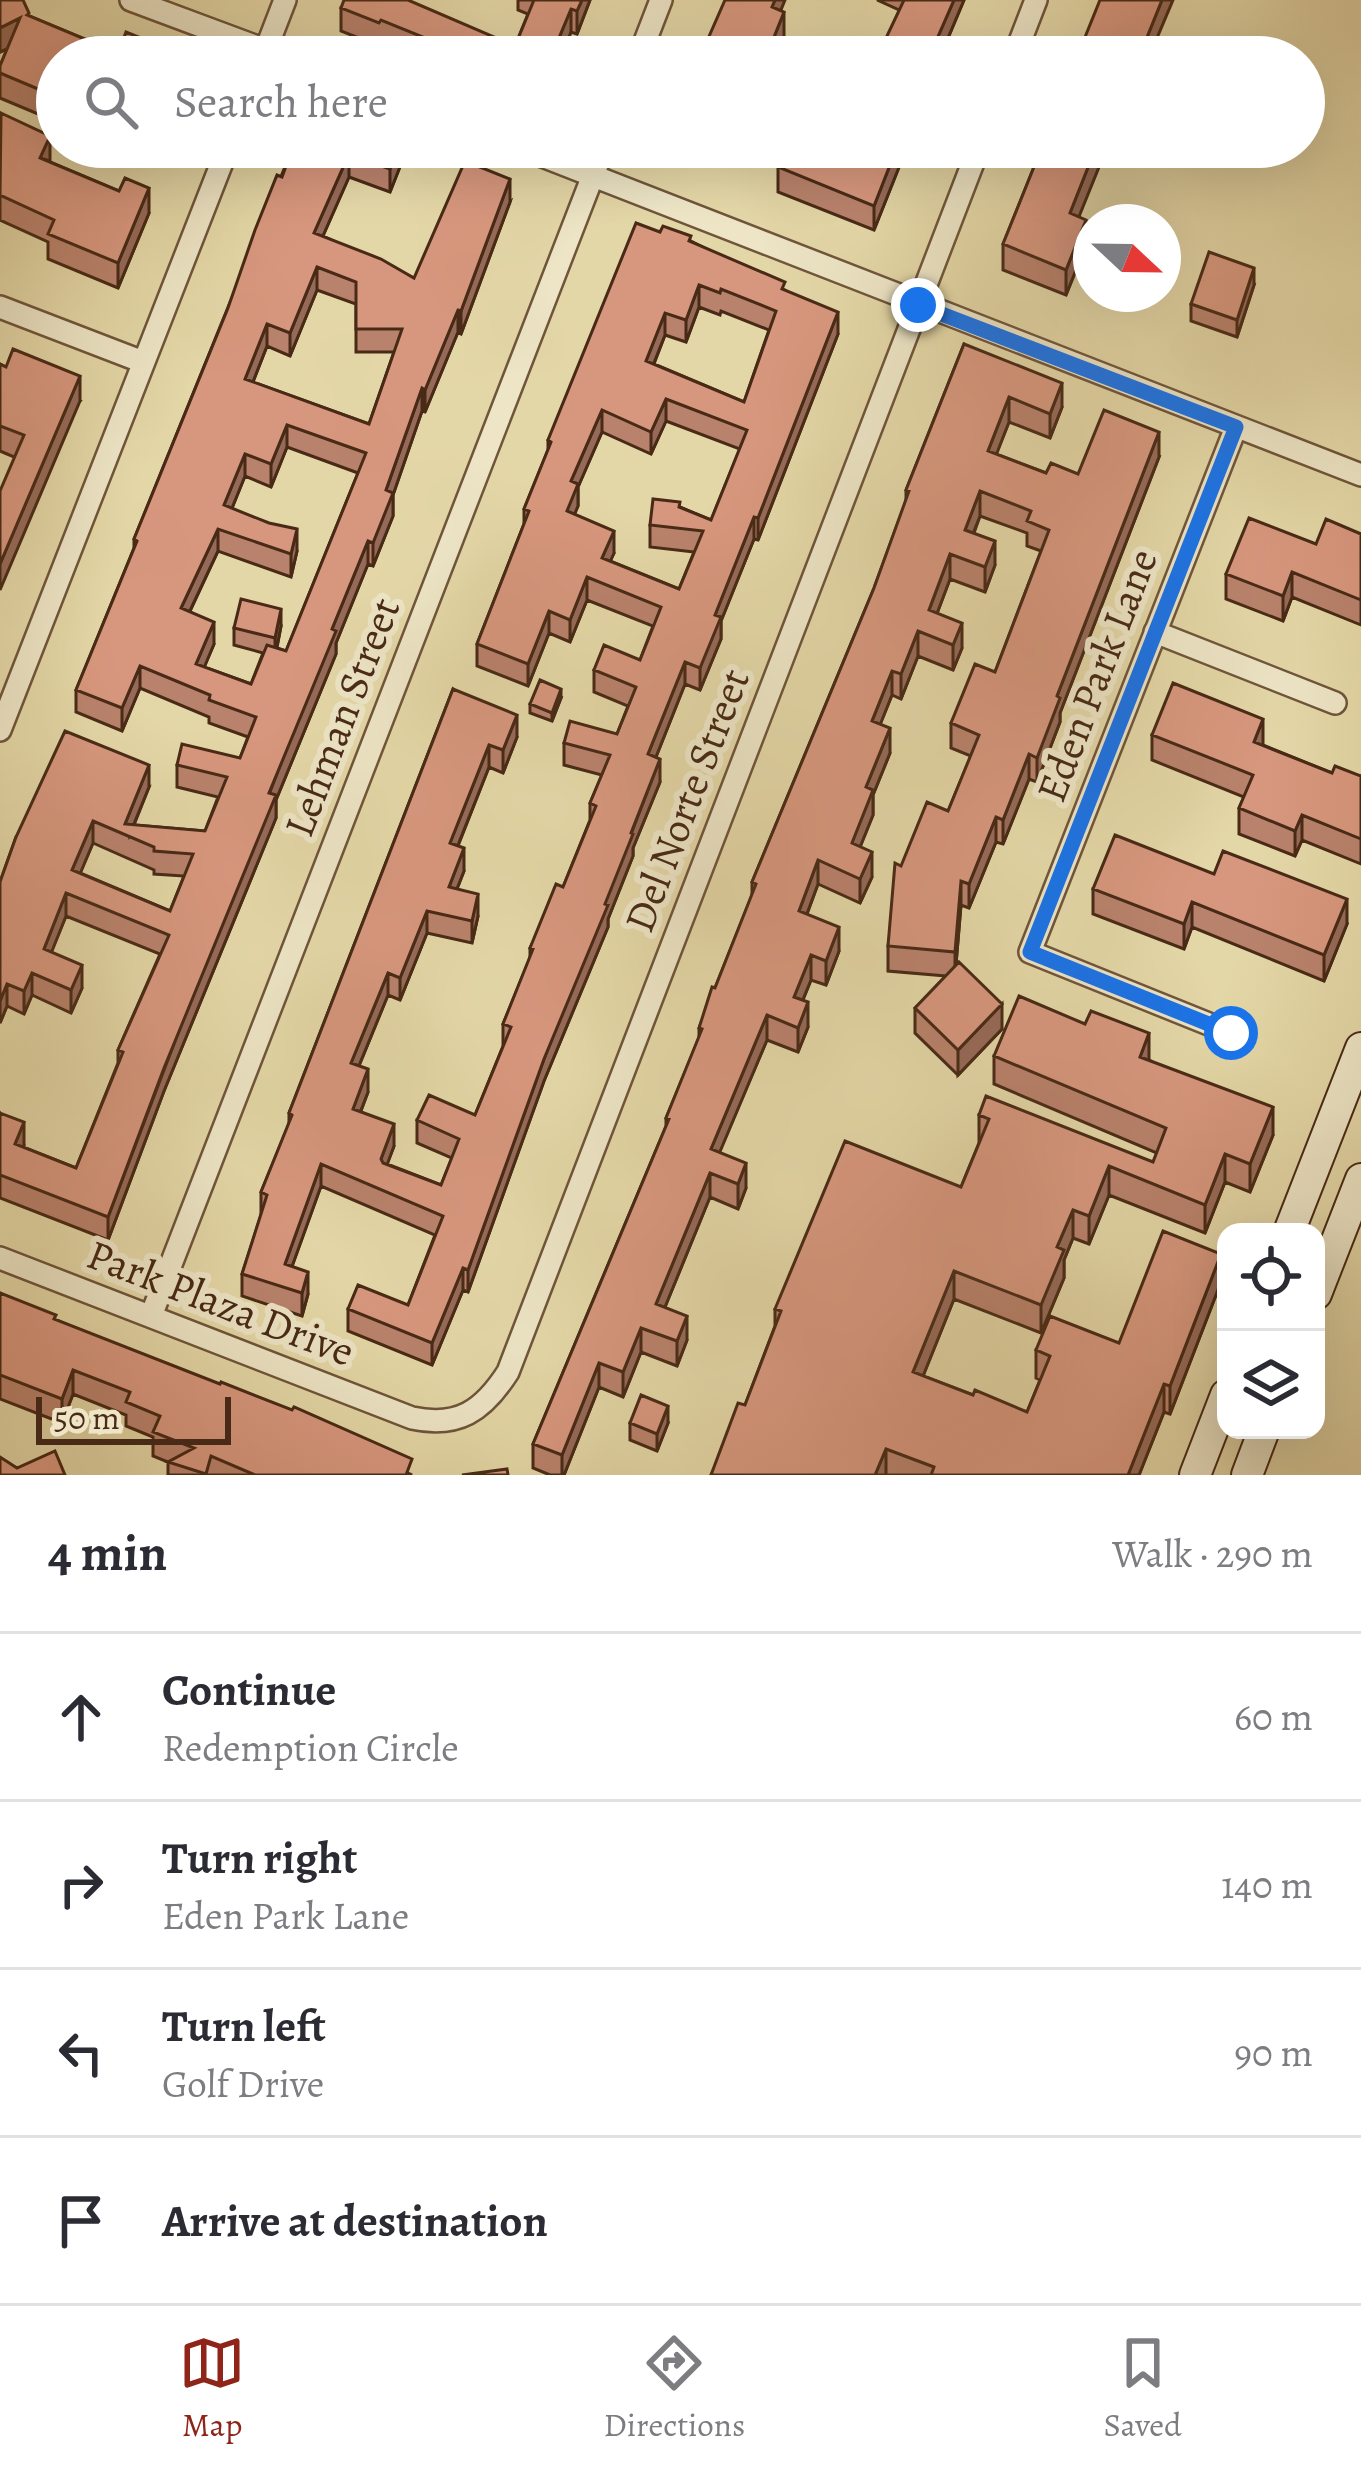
<!DOCTYPE html>
<meta charset="utf-8">
<style>
body{margin:0;font-family:Alegreya,serif;background:#f2f2f3;color:#2b2b33}
.controls{position:absolute;right:36px;bottom:36px;display:grid;overflow:hidden;border-radius:24px;box-shadow:0 12px 48px #0002}
.controls button{width:108px;height:108px;display:grid;place-items:center;padding:0;border:0;border-bottom:3px solid #e1e1e2;background:#fff;color:#2b2b33;font:60px sans-serif}
.compass{position:absolute;left:1073px;top:204px;width:108px;height:108px;border-radius:50%;background:#fff;box-shadow:0 12px 48px #0002;rotate:112deg}
.scale{position:absolute;left:36px;bottom:30px;width:195px;box-sizing:border-box;padding-left:12px;border:6px solid #482a16;border-top:0;font-size:33px;line-height:42px;white-space:nowrap;color:#482a16;-webkit-text-stroke:9px #ede5c6;paint-order:stroke}
.stop{position:absolute;width:36px;height:36px;margin:-27px;border:9px solid #1a73e8;border-radius:50%;background:#fff}
.stop.end{background:#1a73e8;border-color:#fff;box-shadow:0 3px 12px #0008}
.list{margin:0;padding:0;list-style:none}
h2{display:flex;justify-content:space-between;align-items:center;height:156px;margin:0;padding:0 48px;font-size:51px}
h2 small{font-size:39px;font-weight:400;color:#7c7c81}
.list li{display:grid;grid-template-columns:78px 1fr auto;gap:36px;align-items:center;box-sizing:border-box;height:168px;padding:0 48px;border-top:3px solid #e1e1e2}
.list b{display:block;font-size:45px;white-space:nowrap}
.list p{margin:0;font-size:39px;white-space:nowrap;color:#7c7c81}
.list em{font-size:39px;font-style:normal;color:#7c7c81}
.icon{flex:none;width:66px;height:66px;fill:none;stroke:currentColor;stroke-width:2;stroke-linecap:round;stroke-linejoin:round}
.map{position:relative;flex:none;width:1361px;height:1475px;overflow:hidden}
.search{position:absolute;background:#fff;box-shadow:0 12px 48px #0002;left:36px;right:36px;top:36px;height:132px;display:flex;align-items:center;gap:30px;box-sizing:border-box;padding:0 42px;border-radius:66px;color:#7c7c81;font-size:45px}
.sheet{height:828px;background:#fff}
nav{display:flex;justify-content:space-around;align-items:center;box-sizing:border-box;height:168px;border-top:3px solid #e1e1e2;background:#fff;font-size:33px;color:#7c7c81}
nav a{display:grid;justify-items:center;gap:6px}
nav .on{color:#8f2418}
.map>svg:first-child{display:block}
.lines{fill:none;stroke-linecap:round;stroke-linejoin:round}
.minor-casing{stroke:#6f553a;stroke-width:26}
.secondary-casing{stroke:#482a16;stroke-width:34}
.minor{stroke:#ede5c6;stroke-width:21}
.secondary{stroke:#ede5c6;stroke-width:30}
.wall{fill:#b9826c;stroke:#482a16;stroke-width:3;fill-rule:evenodd}
.shaded-wall{fill:#966a58;stroke:#482a16;stroke-width:3}
.building{fill:#d7977e;stroke:#482a16;stroke-width:3;fill-rule:evenodd}
.route{stroke:#1a73e8;stroke-width:15}
.labels{text-anchor:middle;stroke-width:12;stroke-linejoin:round;paint-order:stroke}
.street-label{font-size:42px;fill:#482a16;stroke:#ede5c6}
</style>
<div class="map">
<svg width="1361" height="1475" viewBox="0 0 1361 1475">
<rect width="100%" height="100%" fill="#e4d7a7"/>
<filter id="stains"><feTurbulence type="fractalNoise" baseFrequency=".00167" numOctaves="4"/><feColorMatrix values="0 0 0 0 .2 0 0 0 0 .09 0 0 0 0 .02 0 0 0 .5 -.17"/></filter>
<radialGradient id="worn" r=".72"><stop offset=".6" stop-color="#630" stop-opacity="0"/><stop offset="1" stop-color="#630" stop-opacity=".3"/></radialGradient>
<g class="lines">
<g class="minor-casing">
<path id="minor" d="M131 0 284 57
M263 57 285 0
M639 57 661 0
M1014 57 1036 0
M519 147 1361 475
M0 307 143 362
M1155 632 1335 703
M0 730 228 147
M1231 1033 1030 952 1236 427
M0 1258 412 1418C458 1428 483 1411 508 1372L979 147
M151 1316 604 147"/>
</g>
<g class="secondary-casing">
<path id="secondary" d="M1289 1232 1361 1048
M1316 1294 1361 1179
M1195 1475 1226 1395
M1247 1475 1264 1430"/>
</g>
<use href="#minor" class="minor"/>
<use href="#secondary" class="secondary"/>
</g>
<path class="wall" d="M0 0 29 16 118 53 188 57H57V122L0 98V66L7 49 0 52Z
M518 0H590L577 34 571 32 561 57H416L381 42 379 46 341 31V8L515 46 528 14 518 10Z
M877 0H964L940 57 899 10Z
M0 115 50 162 119 191 149 213 118 288 48 259V242L0 220Z
M293 147H405V154L390 192 349 177 323 236 414 278 510 202 461 334 458 332 425 412 422 411 393 495V516L373 566 368 564 336 643V654L276 800V818L164 1091 108 1240 0 1198V1113L24 1145 23 1147 76 1168 118 1063V1050L160 954 66 916 51 952 82 988 71 1013 32 995 24 1014 7 1006 0 1023V882L16 837 149 787 134 825 205 831 218 797 177 787V765L240 758 248 737 209 723V717L140 688 122 731 76 712V690L134 548V539ZM317 290 356 304V352H394L369 424 253 382 267 346 290 356ZM287 447 358 473 286 651 277 648 281 626 234 628V645L263 653 251 684 204 667 214 644 190 611 218 551 291 577 297 551 232 508 245 476 271 487ZM93 843 154 870V874L184 876 170 911 80 873Z
M680 147H726L720 163Z
M907 147 874 230 778 192V167L838 163Z
M1042 147H1112L1111 149 1107 147 1078 217 1086 245 1066 295 1003 270V244Z
M691 241 785 290 838 334 758 540 754 539 721 621V639L700 690 685 684 656 757 660 782 633 848V856L608 919V927L544 1081 468 1292 463 1290 432 1365 348 1331V1309L408 1305 435 1235 321 1186 292 1266 308 1294 302 1316 242 1296V1274L261 1215V1192L289 1124V1113L453 689 517 737 503 773 489 767 458 846 464 871 457 889 478 916 472 943 427 933 400 1000 388 995 359 1066 368 1092 361 1111 394 1146 387 1164 441 1185 452 1158 417 1143V1120L475 1115 503 1046V1024L530 958V948L563 887 590 820V803L602 775 564 765V743L617 734 628 706 594 692V670L640 660 653 626 587 600 570 642 549 633 528 686 477 666V644L524 524V509L548 450V440ZM699 307 720 315 721 311 769 330 744 402 654 364 665 335 686 342ZM666 421 740 449 711 520 680 507 650 525V547L694 552 679 589 610 561 614 553 574 514 578 506V487L602 432 651 454Z
M1254 285 1237 337 1191 321V304Z
M964 344 1062 407 1050 438 1009 422 996 454 1046 473 1078 474 1159 457 1060 713V722L1037 782 1029 779 1003 844 996 842 969 908 961 905 956 965 1002 1029 958 1075 915 1033V1008L946 976 888 971V946L901 866 948 811 971 756 951 748V723L995 672 1041 551 1027 546V533L980 516 974 533 995 565 985 592 950 579 937 613 962 648 953 670 918 656 901 699 892 695 880 724 890 753 873 795V815L860 847 872 877 860 903 818 884 807 914 839 951 826 985 811 980 803 1000 808 1027 798 1052 767 1040 719 1152 746 1188 738 1209 710 1197 665 1307 687 1340 677 1366 641 1352 623 1397 599 1387 564 1475H550L533 1468V1444L666 1126V1118L699 1038V1028L752 895V882L874 588 906 501V490Z
M0 364 80 401 14 457 0 451Z
M1361 534V625L1292 597 1283 621 1226 599V574L1316 544Z
M561 698 552 721 530 713V704Z
M1152 735 1263 745 1332 773 1361 776V864L1302 840 1295 856 1239 834V808L1244 797 1152 760Z
M1093 889 1347 924 1324 981 1192 927 1184 949 1093 914Z
M994 1056 1149 1060 1273 1135 1250 1192 1225 1182 1205 1233 1109 1195 1089 1244 1073 1238 1064 1260V1278L1041 1333 954 1299 923 1376 973 1395 1027 1412 1040 1380 1036 1378V1350L1119 1343 1221 1282 1170 1414 1164 1412 1139 1475H711L745 1405 775 1326V1309L961 1187 979 1143V1115L1153 1162 1157 1153 994 1084Z
M0 1293 56 1320 412 1475H168V1462L153 1456V1437L126 1426V1415L73 1394 62 1423 0 1399Z
M630 1423H668L657 1451 630 1440Z"/>
<path class="shaded-wall" d="M582 0H590L577 34V11Z
M775 0H785L772 32V7Z
M954 0H964L940 57H929Z
M1162 0H1173L1149 57H1139Z
M571 9V32L561 57H551Z
M784 12V37L776 57H766Z
M20 18V43L0 52V28Z
M50 136V161L40 158Z
M399 147H405V154L390 192V169Z
M720 147H726L720 163Z
M897 147H907L874 230V206Z
M1096 147H1107L1070 239V213Z
M349 154V177L314 256V233Z
M510 179V202L461 334V311Z
M149 188V213L118 288V263Z
M1086 220V245L1066 295V270Z
M317 267V290L290 356V333Z
M1254 268V285L1237 337V320Z
M699 285V307L686 342V320Z
M458 310V332L425 412V390Z
M838 312V334L758 540V518Z
M665 313V335L646 383V361Z
M267 324V346L245 402V379Z
M80 376V401L0 590V564Z
M1062 383V407L1050 438V414Z
M422 388V411L393 495V516L373 566V543L386 490Z
M1009 397V422L988 476V451Z
M666 399V421L651 454V432Z
M602 410V432L578 487V506L567 533V511L571 481Z
M287 425V447L271 487V464Z
M1159 432V457L1060 713V722L1037 782V758L1057 696Z
M245 454V476L224 528V505Z
M980 491V516L965 554V530Z
M754 517V539L721 621V639L700 690V668L715 615Z
M218 529V551L181 630V608Z
M297 529V551L291 577V554Z
M614 531V553L602 580V558Z
M368 541V564L336 643V654L276 800V818L164 1091 108 1240V1217L332 629Z
M995 541V565L985 592V567Z
M950 554V579L929 635V610Z
M1292 572V597L1283 621V596Z
M587 577V600L570 642V620Z
M281 609V626L275 656V638Z
M549 611V633L528 686V664Z
M214 622V644L196 687V664Z
M962 623V648L953 670V645Z
M918 631V656L901 699V674Z
M685 662V684L648 777V754Z
M140 666V688L122 731V708Z
M892 671V695L872 745V721Z
M561 689V698L552 721V713Z
M517 715V737L503 773V750Z
M1263 719V744L1254 767V742Z
M890 728V753L873 795V815L852 867V843L866 787Z
M489 745V767L450 865V843Z
M1029 754V779L1003 844V820Z
M660 759V782L633 848V856L608 919V927L544 1081 468 1292V1270L544 1059Z
M149 765V787L129 836 125 824Z
M1302 815V840L1295 856V831Z
M996 817V842L969 908V884Z
M93 821V843L72 893V870Z
M464 848V871L449 909V887Z
M872 852V877L860 903V879Z
M818 860V884L799 935V911Z
M961 881V905L955 976V952Z
M66 893V916L44 971V949Z
M478 894V916L472 943V921Z
M1347 899V924L1324 981V955Z
M1192 902V927L1184 949V924Z
M427 911V933L400 1000V978Z
M839 927V951L826 985V961Z
M811 955V980L794 1021V997Z
M82 965V988L71 1013V990Z
M32 973V995L24 1014V991Z
M388 973V995L351 1085V1063Z
M7 984V1006L0 1023V1001Z
M808 1002V1027L798 1052V1028Z
M1002 1004V1029L958 1075V1050Z
M767 1015V1040L711 1173V1149Z
M1149 1033V1061L1140 1057Z
M368 1069V1092L353 1131V1109Z
M1273 1107V1135L1250 1192V1164Z
M24 1122V1145L15 1166V1144Z
M394 1124V1146L381 1181V1159Z
M1225 1154V1182L1205 1233V1205Z
M746 1163V1188L738 1209V1184Z
M321 1164V1186L285 1286V1264Z
M1109 1166V1195L1089 1244V1216Z
M710 1173V1197L656 1329V1304Z
M1073 1210V1238L1064 1260V1278L1041 1333V1305L1057 1247Z
M1221 1254V1282L1170 1414V1386Z
M463 1268V1290L432 1365V1343Z
M954 1271V1299L913 1401V1372Z
M308 1272V1294L302 1316V1293Z
M687 1316V1340L677 1366V1341Z
M641 1328V1352L623 1397V1372Z
M599 1363V1387L564 1475H562V1455Z
M73 1370V1394L62 1423V1399Z
M1164 1384V1412L1139 1475H1128Z
M668 1406V1423L657 1451V1434Z
M886 1449V1475H875Z"/>
<path class="building" d="M0 0H23L29 13 27 15 118 53 126 32 188 57H57V97L0 73V66L20 18 0 28Z
M344 0H408L515 46 534 0H582L577 11 571 9 551 57H472L381 20 379 23 341 8Z
M725 0H775L772 7 784 12 766 57H700Z
M904 0H954L929 57H877Z
M1100 0H1162L1139 57H1077Z
M1 113 50 136 40 158 119 191 125 178 149 188 118 263 48 234 54 220 0 195Z
M293 147H399L390 169 349 154 314 233 381 259 414 278 465 161 510 179 461 311 458 310 425 390 422 388 386 490 393 493 373 543 368 541 332 629 336 631 269 793 276 795 164 1068 108 1217 0 1175V1113L24 1122 15 1144 76 1168 123 1052 118 1050 169 935 66 893 44 949 82 965 71 990 32 973 24 991 7 984 0 1001V882L16 837 65 731 149 765 125 824 205 831 227 777 177 765 182 744 240 758 256 717 209 700 210 695 140 666 122 708 76 690 137 541 134 539 228 308 255 230 277 175 282 177ZM317 267 356 282V329H402L369 424 245 379 267 324 290 333ZM287 425 366 453 286 651 267 645 251 684 196 664 214 622 181 608 218 529 291 554 297 529 269 523 224 505 245 454 271 464ZM93 821 154 847V851L193 854 170 911 72 870Z
M785 147H798L838 163 844 147H897L874 206 778 167Z
M1042 147H1096L1070 213 1086 220 1066 270 1003 244Z
M636 223 660 232 663 226 691 236 689 241 785 282 782 289 838 312 758 518 754 517 715 615 721 617 700 668 685 662 648 754 660 759 631 833 633 834 605 904 608 905 544 1059 468 1270 463 1268 432 1343 348 1309 358 1285 408 1305 443 1216 321 1164 285 1264 308 1272 302 1293 242 1274 267 1195 261 1192 292 1115 289 1113 453 689 517 715 503 750 489 745 450 843 464 848 449 887 478 894 472 921 427 911 400 978 388 973 351 1063 368 1069 353 1109 394 1124 381 1159 383 1163 441 1185 459 1139 417 1120 429 1095 475 1115 511 1027 503 1024 533 949 530 948 556 884 563 887 596 806 590 803 610 755 564 743 570 721 617 734 636 687 594 670 604 645 640 660 661 607 587 577 570 620 549 611 528 664 477 644 529 511 524 509 551 442 548 440ZM699 285 720 293 721 289 776 311 744 402 646 361 665 313 686 320ZM666 399 747 430 711 520 679 507 680 502 653 499 650 525 703 531 679 589 602 558 614 531 567 511 578 484 571 481 602 410 651 432Z
M1209 252 1254 268 1237 320 1191 304Z
M964 344 1062 383 1050 414 1009 397 988 451 1046 473 1051 463 1078 474 1104 410 1159 432 1057 696 1060 698 1037 758 1029 754 1003 820 996 817 969 884 961 881 955 952 888 946 895 863 901 866 927 802 948 811 979 735 951 723 975 664 995 672 1049 530 1027 521 1031 511 980 491 965 530 995 541 985 567 950 554 929 610 962 623 953 645 918 631 901 674 892 671 872 721 890 728 866 787 873 790 852 843 872 852 860 879 818 860 799 911 839 927 826 961 811 955 794 997 808 1002 798 1028 767 1015 711 1149 746 1163 738 1184 710 1173 656 1304 687 1316 677 1341 641 1328 623 1372 599 1363 562 1455 533 1444 669 1119 666 1118 702 1029 699 1028 712 987 715 988 756 884 752 882 874 588 909 491 906 490Z
M13 349 80 376 0 564V491L24 435 0 426V364L6 367Z
M1249 518 1316 544 1326 519 1361 534V600L1292 572 1283 596 1226 574Z
M241 599 281 609 275 638 234 628Z
M540 680 561 689 552 713 530 704Z
M1173 683 1263 719 1254 742 1332 773 1335 766 1361 776V839L1302 815 1295 831 1239 808 1253 775 1152 735Z
M1115 835 1214 874 1223 851 1347 899 1324 955 1192 902 1184 924 1093 889Z
M959 962 1002 1004 958 1050 915 1008Z
M1019 996 1085 1024 1091 1011 1149 1033 1140 1057 1273 1107 1250 1164 1225 1154 1205 1205 1109 1166 1089 1216 1073 1210 1057 1247 1064 1250 1041 1305 954 1271 913 1372 973 1395 975 1390 1027 1412 1050 1356 1036 1350 1050 1316 1119 1343 1163 1231 1221 1254 1170 1386 1164 1384 1128 1475H931L934 1467 886 1449 875 1475H711L738 1403 745 1405 781 1311 775 1309 845 1141 961 1187 989 1119 979 1115 986 1096 1153 1162 1166 1128 994 1056Z
M0 1293 56 1315 54 1319 220 1384 221 1382 292 1410 294 1407 412 1459 406 1475H255L211 1456 206 1474 168 1462 194 1448 153 1432 160 1416 126 1402 130 1392 73 1370 62 1399 0 1375Z
M641 1395 668 1406 657 1434 630 1423Z
M55 1451 65 1475H0V1457L17 1468Z
M507 1469 508 1475H462Z"/>
<g class="lines">
<path class="route" d="M918 305 1236 427 1030 952 1231 1033"/>
</g>
<g class="labels">
<g class="street-label">
<text transform="translate(1096 675) rotate(-69)" y="15">Eden Park Lane</text>
<text transform="translate(341 717) rotate(-69)" y="15">Lehman Street</text>
<text transform="translate(686 800) rotate(-69)" y="15">Del Norte Street</text>
<text transform="translate(221 1302) rotate(21)" y="15">Park Plaza Drive</text>
</g>
</g>
<rect width="100%" height="100%" filter="url(#stains)"/>
<rect width="100%" height="100%" fill="url(#worn)"/>
</svg>
<div class="controls">
<button><svg class="icon" aria-label="locate" viewBox="0 0 24 24"><circle cx="12" cy="12" r="6"/><path d="M12 2v4M12 18v4M2 12h4M18 12h4"/></svg></button>
<button><svg class="icon" aria-label="layers" viewBox="0 0 24 24"><path d="M12 4l9 5-9 5-9-5zM3 14l9 5 9-5"/></svg></button>
</div>
<svg class="compass" viewBox="-18 -18 36 36"><path d="M0-13l5 13h-10z" fill="#e53935"/><path d="M0 13l5-13h-10z" fill="#7c7c81"/></svg>
<div class="scale">50 m</div>
<div class="stop" style="left:1231px;top:1033px"></div>
<div class="stop end" style="left:918px;top:305px"></div>
<div class="search"><svg class="icon" aria-label="search" viewBox="0 0 24 24"><circle cx="10" cy="10" r="6"/><path d="M15 15l6 6"/></svg>Search here</div>
</div>
<section class="sheet">
<h2>4 min<small>Walk · 290 m</small></h2>
<ul class="list">
<li><svg class="icon" aria-label="ahead" viewBox="0 0 24 24"><path d="M12 20V5M6 11l6-6 6 6"/></svg><div><b>Continue</b><p>Redemption Circle</p></div><em>60 m</em></li>
<li><svg class="icon" aria-label="right" viewBox="0 0 24 24"><path d="M7 20v-9h11M14 6l5 5-5 5"/></svg><div><b>Turn right</b><p>Eden Park Lane</p></div><em>140 m</em></li>
<li><svg class="icon" aria-label="left" viewBox="0 0 24 24"><path d="M17 20v-9H6M10 6l-5 5 5 5"/></svg><div><b>Turn left</b><p>Golf Drive</p></div><em>90 m</em></li>
<li><svg class="icon" aria-label="arrive" viewBox="0 0 24 24"><path d="M6 21V4h12l-3 4 3 4H6"/></svg><div><b>Arrive at destination</b></div></li>
</ul>
</section>
<nav>
<a class="on"><svg class="icon" aria-label="map" viewBox="0 0 24 24"><path d="M3 6l6-2 6 2 6-2v14l-6 2-6-2-6 2zM9 4v14M15 6v14"/></svg>Map</a>
<a><svg class="icon" aria-label="directions" viewBox="0 0 24 24"><path d="M12 3l9 9-9 9-9-9zM9 14v-3h6M13 9l2 2-2 2"/></svg>Directions</a>
<a><svg class="icon" aria-label="saved" viewBox="0 0 24 24"><path d="M7 4h10v16l-5-4-5 4z"/></svg>Saved</a>
</nav>
